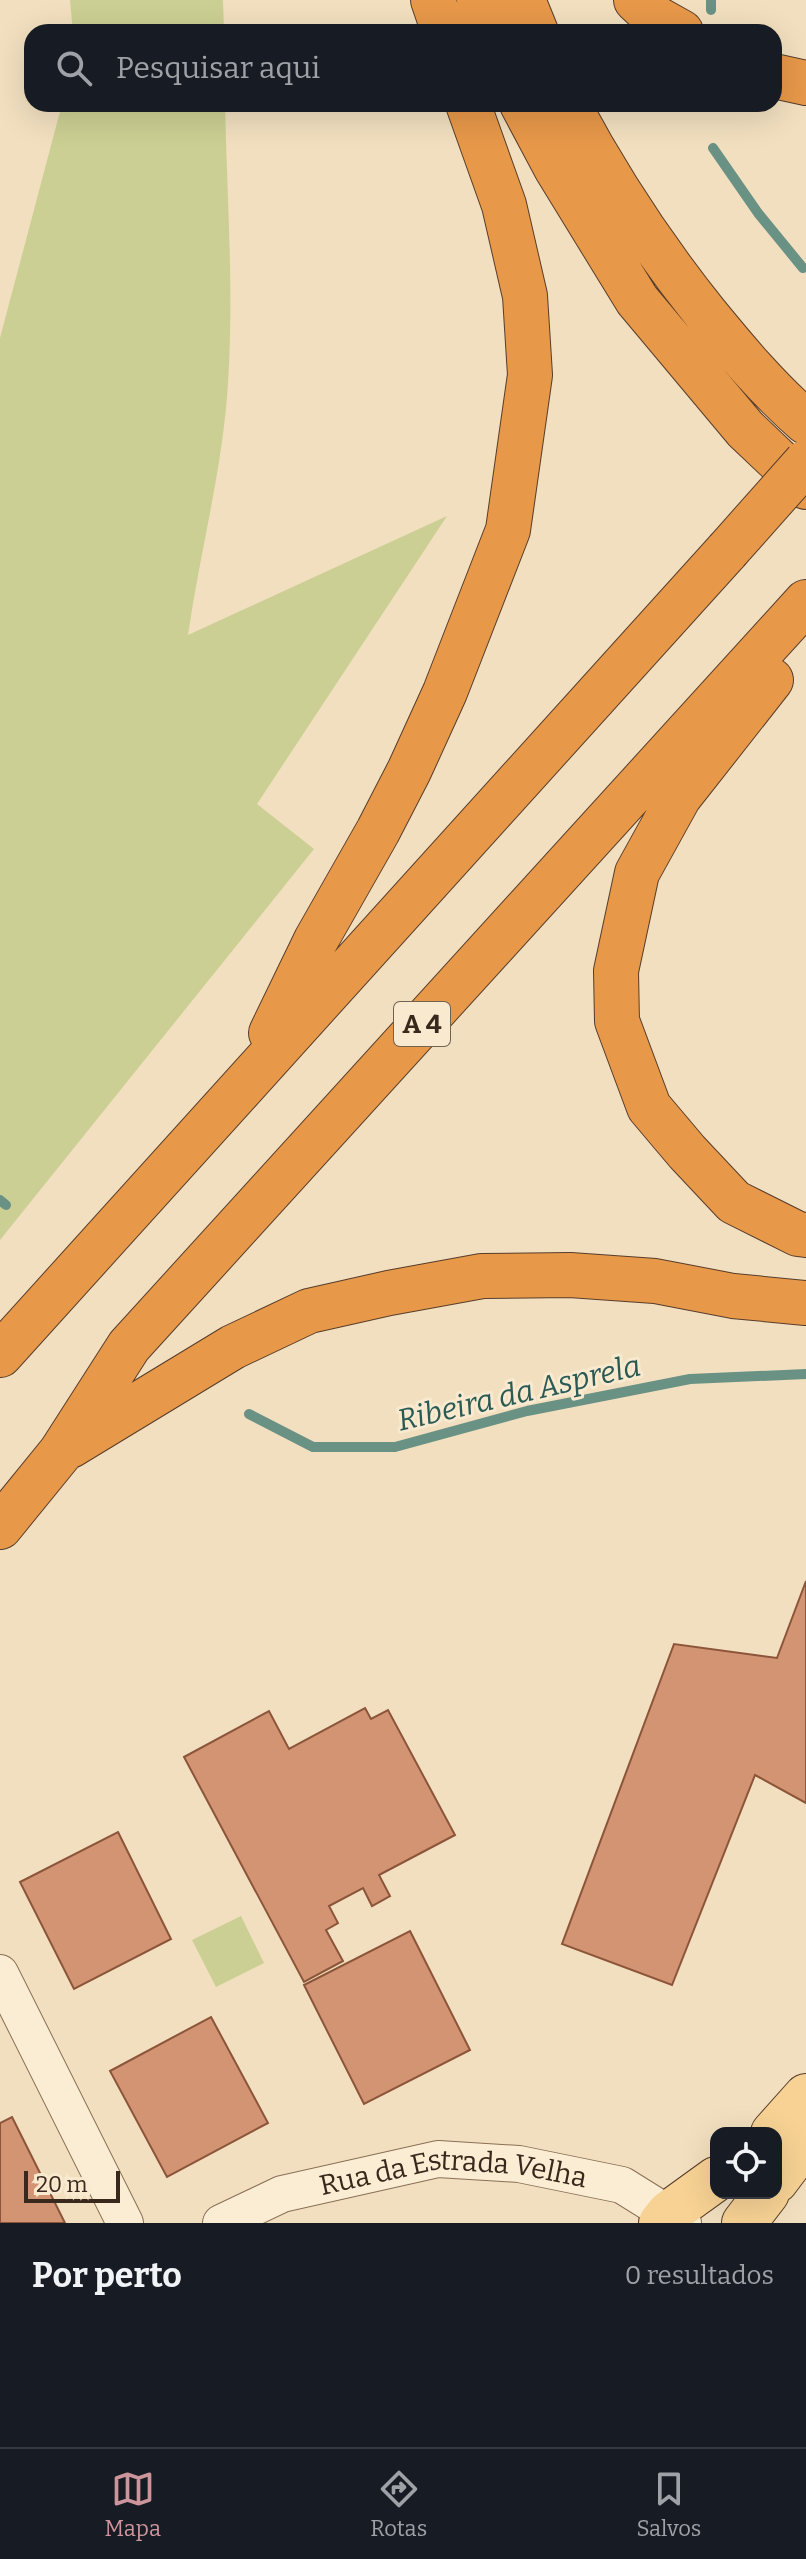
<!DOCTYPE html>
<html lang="pt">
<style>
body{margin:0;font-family:Bitter,serif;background:#20242c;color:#f1f3f6}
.controls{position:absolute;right:24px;bottom:24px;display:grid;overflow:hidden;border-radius:16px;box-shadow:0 8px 32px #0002}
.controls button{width:72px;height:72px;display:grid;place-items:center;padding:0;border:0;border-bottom:2px solid #363941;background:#171b24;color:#f1f3f6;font:40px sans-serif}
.scale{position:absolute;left:24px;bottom:20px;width:96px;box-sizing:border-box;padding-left:8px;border:4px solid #39281c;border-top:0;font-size:22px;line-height:28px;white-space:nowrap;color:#39281c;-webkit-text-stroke:6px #f8e9cf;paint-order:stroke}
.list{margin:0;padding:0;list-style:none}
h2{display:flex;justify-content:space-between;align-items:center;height:104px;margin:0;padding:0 32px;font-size:34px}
h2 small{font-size:26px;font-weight:400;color:#9ea1a6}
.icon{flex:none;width:44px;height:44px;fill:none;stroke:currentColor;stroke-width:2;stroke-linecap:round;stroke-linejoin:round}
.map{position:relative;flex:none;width:806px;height:2223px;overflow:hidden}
.search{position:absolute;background:#171b24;box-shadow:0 8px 32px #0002;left:24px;right:24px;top:24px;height:88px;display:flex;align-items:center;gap:20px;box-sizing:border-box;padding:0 28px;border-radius:24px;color:#9ea1a6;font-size:30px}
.sheet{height:224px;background:#171b24}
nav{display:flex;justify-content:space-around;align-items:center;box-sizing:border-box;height:112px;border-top:2px solid #363941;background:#171b24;font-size:22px;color:#9ea1a6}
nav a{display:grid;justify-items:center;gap:4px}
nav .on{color:#cc959b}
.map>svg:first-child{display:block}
.green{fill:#cccf93}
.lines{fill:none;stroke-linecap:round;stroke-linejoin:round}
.stream{stroke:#699184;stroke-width:10}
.building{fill:#d29472;stroke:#8c553a;stroke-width:2}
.minor-casing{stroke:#8b6f56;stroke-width:38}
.major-casing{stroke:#583d2b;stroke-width:46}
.highway-casing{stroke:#583d2b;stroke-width:46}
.minor{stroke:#fbedd3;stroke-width:36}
.major{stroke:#f7d294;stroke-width:44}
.highway{stroke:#e79849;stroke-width:44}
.highway-bridge-casing{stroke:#583d2b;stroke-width:46;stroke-linecap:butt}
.highway-bridge{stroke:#e79849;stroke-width:44}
.labels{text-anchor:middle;stroke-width:6;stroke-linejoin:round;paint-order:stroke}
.shield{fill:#f8e9cf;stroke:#726252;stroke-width:2}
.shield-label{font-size:26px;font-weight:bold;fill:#39281c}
.street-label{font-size:28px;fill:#39281c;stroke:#f8e9cf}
.water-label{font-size:30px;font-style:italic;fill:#2a5a54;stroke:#f8e9cf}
</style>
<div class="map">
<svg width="806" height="2223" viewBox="0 0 806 2223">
<rect width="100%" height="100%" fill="#f1dfbf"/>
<path class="green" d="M70 0H223L224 32H73Z
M62 104H225C227 197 234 291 228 383 223 468 200 551 188 635L447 516 257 804 314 849 0 1240V338Z
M241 1916 264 1963 216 1987 192 1940Z"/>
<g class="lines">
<path class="stream" d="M711 10V0
M713 148 758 213 803 268
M0 1200 6 1205
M249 1414 313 1447H395L527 1411 690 1379 806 1374"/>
</g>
<path class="building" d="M806 1581V1803L755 1775 672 1985 562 1944 674 1644 777 1658Z
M365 1708 371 1719 388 1710 455 1835 379 1875 390 1896 372 1906 363 1888 329 1906 338 1923 326 1930 343 1961 304 1982 184 1757 269 1711 289 1749Z
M118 1832 171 1939 74 1989 20 1882Z
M410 1931 470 2050 364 2104 304 1985Z
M211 2017 268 2123 167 2177 110 2071Z
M12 2117 65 2223H0V2123Z"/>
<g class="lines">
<g class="minor-casing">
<g id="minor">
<path d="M0 1973 125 2223"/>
<path id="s1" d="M221 2223 282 2194 438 2159 519 2164 622 2185 683 2223"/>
</g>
</g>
<g class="major-casing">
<path id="major" d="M773 2133 806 2096
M776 2181 806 2141
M661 2223 669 2213 716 2179
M744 2223 767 2193"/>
</g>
<g class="highway-casing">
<path id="highway" d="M433 0 444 32
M479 0 491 32
M523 0 536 32
M636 0 654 17 681 32
M774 76 806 83
M522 104 556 168 637 300 745 429 806 487
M568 104C608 179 653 248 706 314 737 352 769 390 806 422
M771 680 679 797 637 873 616 971 617 1021 649 1107 687 1152 734 1202 798 1234 806 1235
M271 1033 316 940 378 831 409 771 445 692 508 530 530 375 525 296 504 205 468 104
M0 1355 727 551
M70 1446 233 1347 309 1311 389 1293 482 1276 570 1275 655 1281 733 1296 806 1303
M0 1527 61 1452 129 1346 806 602"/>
</g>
<use href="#minor" class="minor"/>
<use href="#major" class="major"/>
<use href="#highway" class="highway"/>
<g class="highway-bridge-casing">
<path id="highway-bridge" d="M727 551 806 462"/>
</g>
<use href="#highway-bridge" class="highway-bridge"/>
</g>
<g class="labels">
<rect class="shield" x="394" y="1002" width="56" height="44" rx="6"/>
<g class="shield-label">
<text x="422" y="1033">A 4</text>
</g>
<g class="street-label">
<text dy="10" stroke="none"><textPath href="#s1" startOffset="242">Rua da Estrada Velha</textPath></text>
</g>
<g class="water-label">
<text transform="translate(519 1393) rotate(-13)" y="10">Ribeira da Asprela</text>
</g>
</g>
</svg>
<div class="controls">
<button><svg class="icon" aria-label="locate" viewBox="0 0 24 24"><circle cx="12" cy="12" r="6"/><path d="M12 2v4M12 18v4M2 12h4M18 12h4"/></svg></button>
</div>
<div class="scale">20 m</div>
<div class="search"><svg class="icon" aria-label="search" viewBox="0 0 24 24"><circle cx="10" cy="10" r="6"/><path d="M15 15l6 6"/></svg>Pesquisar aqui</div>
</div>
<section class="sheet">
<h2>Por perto<small>0 resultados</small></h2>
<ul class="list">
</ul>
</section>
<nav>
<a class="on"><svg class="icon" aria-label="map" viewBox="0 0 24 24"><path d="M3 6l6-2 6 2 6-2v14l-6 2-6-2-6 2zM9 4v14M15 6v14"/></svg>Mapa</a>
<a><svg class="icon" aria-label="directions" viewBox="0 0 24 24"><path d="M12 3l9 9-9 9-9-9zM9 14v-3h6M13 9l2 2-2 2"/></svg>Rotas</a>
<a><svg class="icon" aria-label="saved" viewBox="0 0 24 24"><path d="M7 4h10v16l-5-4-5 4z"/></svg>Salvos</a>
</nav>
